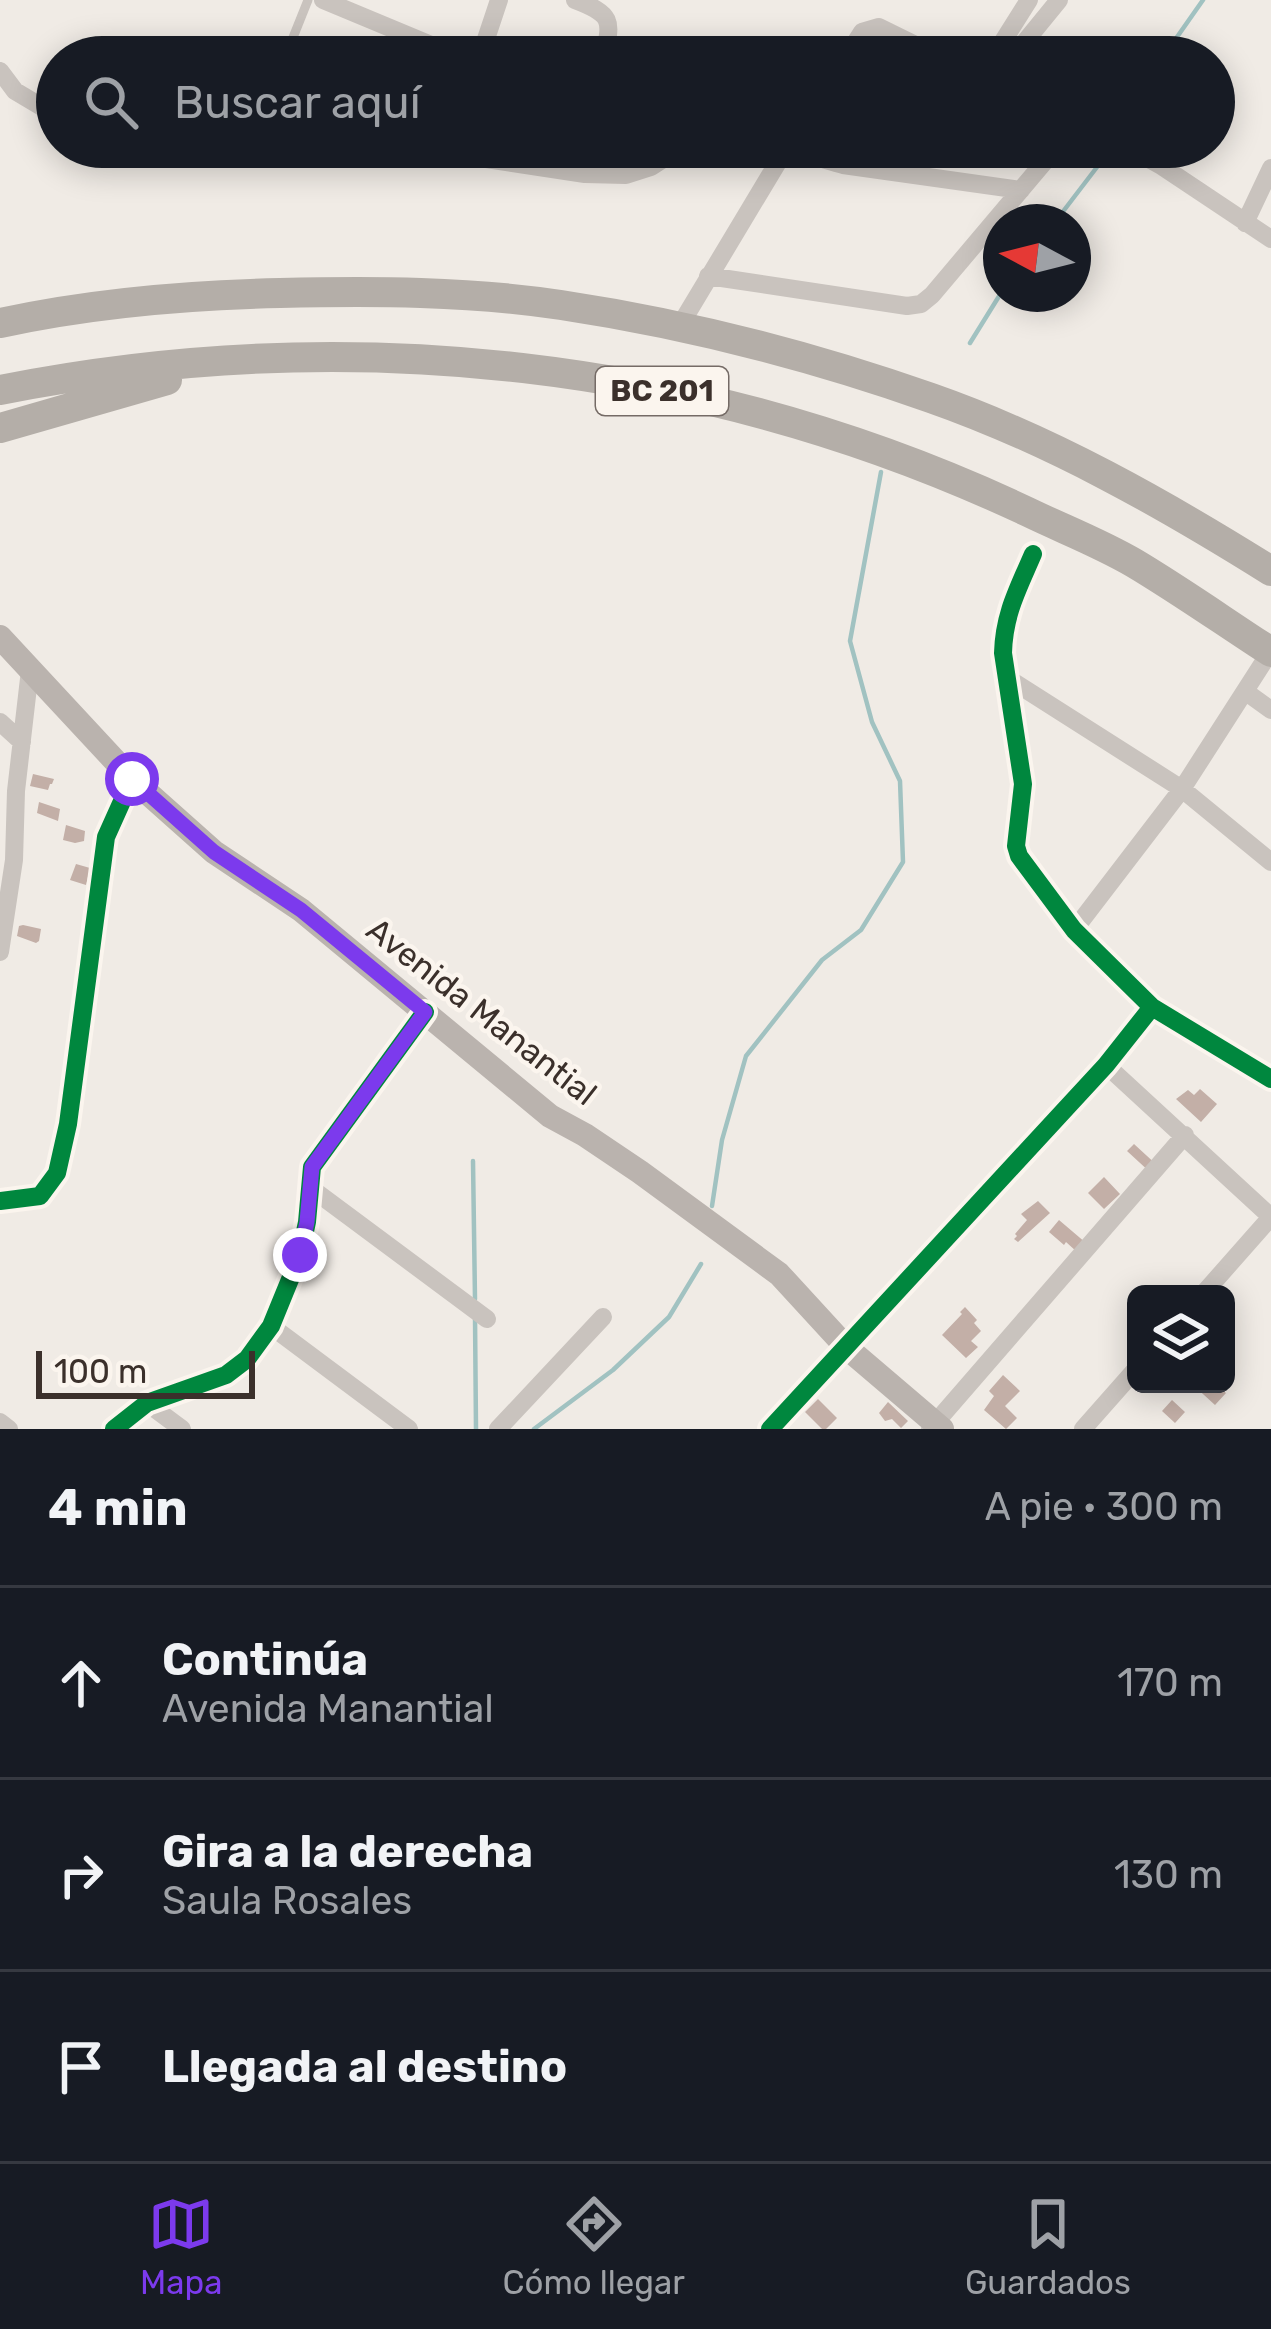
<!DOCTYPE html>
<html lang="es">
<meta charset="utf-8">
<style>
body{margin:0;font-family:Rubik,sans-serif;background:#242831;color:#f1f3f6}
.controls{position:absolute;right:36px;bottom:36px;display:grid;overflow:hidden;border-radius:18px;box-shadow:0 6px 30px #0003}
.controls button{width:108px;height:108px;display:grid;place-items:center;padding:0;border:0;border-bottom:3px solid #363941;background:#171b24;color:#f1f3f6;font:60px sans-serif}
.compass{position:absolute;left:983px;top:204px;width:108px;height:108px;border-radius:50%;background:#171b24;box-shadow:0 6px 30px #0003;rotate:277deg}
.scale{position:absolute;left:36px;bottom:30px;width:219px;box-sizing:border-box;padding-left:12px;border:6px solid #3b302b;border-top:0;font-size:33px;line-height:42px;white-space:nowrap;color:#3b302b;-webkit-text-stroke:9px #fbf5ee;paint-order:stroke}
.stop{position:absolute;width:36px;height:36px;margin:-27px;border:9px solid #7c3aed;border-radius:50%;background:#fff}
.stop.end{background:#7c3aed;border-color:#fff;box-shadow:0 3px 12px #0008}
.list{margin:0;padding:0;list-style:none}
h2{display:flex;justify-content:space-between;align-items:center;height:156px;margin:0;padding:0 48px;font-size:51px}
h2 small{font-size:39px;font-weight:400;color:#9ea1a6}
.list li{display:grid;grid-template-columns:78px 1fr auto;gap:36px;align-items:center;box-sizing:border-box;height:192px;padding:0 48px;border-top:3px solid #363941}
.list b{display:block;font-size:45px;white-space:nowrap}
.list p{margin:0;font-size:39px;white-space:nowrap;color:#9ea1a6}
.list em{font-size:39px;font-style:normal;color:#9ea1a6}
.icon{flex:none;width:66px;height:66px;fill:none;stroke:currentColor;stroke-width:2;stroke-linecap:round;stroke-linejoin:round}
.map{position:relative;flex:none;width:1271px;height:1429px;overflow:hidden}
.search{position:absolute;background:#171b24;box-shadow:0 6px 30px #0003;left:36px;right:36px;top:36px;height:132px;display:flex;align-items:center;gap:30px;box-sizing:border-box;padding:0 42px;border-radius:66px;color:#9ea1a6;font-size:45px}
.sheet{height:732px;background:#171b24}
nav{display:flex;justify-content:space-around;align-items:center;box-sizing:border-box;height:168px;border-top:3px solid #363941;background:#171b24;font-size:33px;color:#9ea1a6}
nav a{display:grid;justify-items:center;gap:6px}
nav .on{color:#7c3aed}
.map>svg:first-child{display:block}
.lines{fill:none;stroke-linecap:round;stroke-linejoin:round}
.stream{stroke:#a1c2c1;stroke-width:4.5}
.building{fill:#c3afa7}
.service{stroke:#c9c3be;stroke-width:9}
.minor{stroke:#c9c3be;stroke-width:18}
.secondary{stroke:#bab3ae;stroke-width:24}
.trunk{stroke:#b4aea8;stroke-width:30}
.cycleway-casing{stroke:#fbf5ee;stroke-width:26}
.cycleway{stroke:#00873e;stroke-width:18}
.route{stroke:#7c3aed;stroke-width:15}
.labels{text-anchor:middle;stroke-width:9;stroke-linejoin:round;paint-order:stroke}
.shield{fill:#fbf5ee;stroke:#756b66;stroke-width:3}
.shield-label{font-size:30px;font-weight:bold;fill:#3b302b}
.street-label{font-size:33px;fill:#3b302b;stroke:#fbf5ee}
</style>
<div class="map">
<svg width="1271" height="1429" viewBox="0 0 1271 1429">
<rect width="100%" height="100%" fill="#f0ebe5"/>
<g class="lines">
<path class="stream" d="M1163 57 1203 0
M1055 222 1107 154
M970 343 1001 293
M473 1161 475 1299
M712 1206 722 1140 746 1056 822 960 861 930 903 862 900 781 872 722 850 641 881 472
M475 1316 476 1429
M534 1429 613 1370 669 1317 701 1264"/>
</g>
<path class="building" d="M33 774 54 779 52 784H50L48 790 30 786Z
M39 802 60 809 58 821 37 813Z
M66 825 85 831 84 841 75 843 63 840Z
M76 864 90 868 86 885 70 880Z
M23 925 41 929 39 941 36 943 17 936 19 926Z
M1200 1089 1217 1104 1201 1122 1176 1099 1188 1090 1194 1095Z
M1134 1144 1159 1167 1152 1174 1127 1151Z
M1104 1177 1120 1194 1104 1209 1088 1193Z
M1038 1201 1050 1213 1018 1242 1014 1239 1017 1236 1015 1234 1027 1220 1021 1214Z
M1059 1220 1086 1243 1077 1252 1066 1242 1064 1245 1049 1232Z
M965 1307 977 1320 974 1323 981 1331 971 1341 978 1347 966 1358 942 1335 962 1314 960 1312Z
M1003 1375 1020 1391 1005 1406 1017 1418 1006 1429 984 1410 994 1396 989 1391Z
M1192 1384H1216L1226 1393 1215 1405Z
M818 1399 837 1418 826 1429H822L805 1412Z
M1172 1400 1185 1412 1175 1423 1162 1411Z
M888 1402 908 1421 901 1428 892 1419 885 1421 879 1413Z"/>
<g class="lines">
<path class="service" d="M292 40 308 0"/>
<path class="minor" d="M323 0 460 57
M575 0C612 14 613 20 603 57
M155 54 160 57
M480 57 499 0
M846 57 862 32 879 27 940 57
M999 57 1000 46 1029 0
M1009 57 1019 49 1059 0
M0 71 15 91 57 116
M383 147 447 153 585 174 626 175 651 167 682 147
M805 147C813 158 830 161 843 165L1021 190
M1127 147 1160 165 1271 239
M525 165 542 147
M1245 223 1271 168
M708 276 907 306 921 304 932 295 1057 147
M679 327 787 147
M1033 554C1018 589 1004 614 1003 653L1023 784 1016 846 1019 856 1074 930 1152 1007
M1006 677 1182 789 1271 862
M1246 692 1271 710
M0 722 22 742
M1074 930 1182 789 1270 652
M0 952 14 860 16 791 30 670
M1106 1065 1271 1217
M308 1186 487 1319
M0 1201 40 1196 57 1173 68 1124 106 837 132 779
M1203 1294 1271 1217
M271 1326 409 1429
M147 1403 182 1429
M0 1422 9 1429
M114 1429 147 1403 226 1375 247 1359 271 1326 300 1255 307 1222 312 1167 425 1012
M498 1429 603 1317
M770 1429 1106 1065 1152 1007 1271 1079
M930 1429 1185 1135
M1083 1429 1136 1369"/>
<path class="secondary" d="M0 637 132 779 214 852 301 910 550 1116 585 1135 640 1172 779 1274 847 1348 942 1429"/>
<path class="trunk" d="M0 323C92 303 186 295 280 293 373 291 469 291 561 305 687 324 812 356 931 398 1051 440 1164 504 1271 571
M0 390C348 321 706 360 1028 512 1063 529 1100 543 1134 563 1181 591 1226 623 1271 652
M0 428 167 380"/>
<g class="cycleway-casing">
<path id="cycleway" d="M1033 554C1018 589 1004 614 1003 653L1023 784 1016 846 1019 856 1074 930 1152 1007
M0 1201 40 1196 57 1173 68 1124 106 837 132 779
M114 1429 147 1403 226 1375 247 1359 271 1326 300 1255 307 1222 312 1167 425 1012
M770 1429 1106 1065 1152 1007 1271 1079"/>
</g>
<use href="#cycleway" class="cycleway"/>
</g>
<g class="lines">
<path class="route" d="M132 779 214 852 301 910 425 1012 312 1167 307 1222 300 1255"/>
</g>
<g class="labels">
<rect class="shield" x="596" y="367" width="132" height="48" rx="9"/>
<g class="shield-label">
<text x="662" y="401">BC 201</text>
</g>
<g class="street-label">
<text transform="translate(482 1011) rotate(38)" y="12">Avenida Manantial</text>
</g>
</g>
</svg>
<div class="controls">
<button><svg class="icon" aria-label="layers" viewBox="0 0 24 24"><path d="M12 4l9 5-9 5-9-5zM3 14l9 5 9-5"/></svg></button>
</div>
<svg class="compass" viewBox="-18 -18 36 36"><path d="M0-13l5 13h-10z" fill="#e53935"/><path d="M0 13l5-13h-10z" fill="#9ea1a6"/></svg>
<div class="scale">100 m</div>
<div class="stop" style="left:132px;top:779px"></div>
<div class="stop end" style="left:300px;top:1255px"></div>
<div class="search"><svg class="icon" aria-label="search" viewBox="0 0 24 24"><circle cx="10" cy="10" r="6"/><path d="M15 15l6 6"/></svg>Buscar aquí</div>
</div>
<section class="sheet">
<h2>4 min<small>A pie · 300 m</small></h2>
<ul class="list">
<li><svg class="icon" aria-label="ahead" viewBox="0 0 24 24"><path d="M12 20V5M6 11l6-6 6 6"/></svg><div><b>Continúa</b><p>Avenida Manantial</p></div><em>170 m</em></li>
<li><svg class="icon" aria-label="right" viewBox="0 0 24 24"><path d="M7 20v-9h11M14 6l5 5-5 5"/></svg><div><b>Gira a la derecha</b><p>Saula Rosales</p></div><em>130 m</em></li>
<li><svg class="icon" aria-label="arrive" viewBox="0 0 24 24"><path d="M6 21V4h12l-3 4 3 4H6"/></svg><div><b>Llegada al destino</b></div></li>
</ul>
</section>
<nav>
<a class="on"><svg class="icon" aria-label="map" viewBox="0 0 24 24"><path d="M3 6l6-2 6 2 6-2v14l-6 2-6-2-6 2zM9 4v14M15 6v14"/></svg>Mapa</a>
<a><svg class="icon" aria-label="directions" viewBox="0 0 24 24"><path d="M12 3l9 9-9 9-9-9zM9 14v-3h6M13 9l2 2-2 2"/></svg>Cómo llegar</a>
<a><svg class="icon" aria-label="saved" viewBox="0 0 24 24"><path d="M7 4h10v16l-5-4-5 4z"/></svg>Guardados</a>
</nav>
